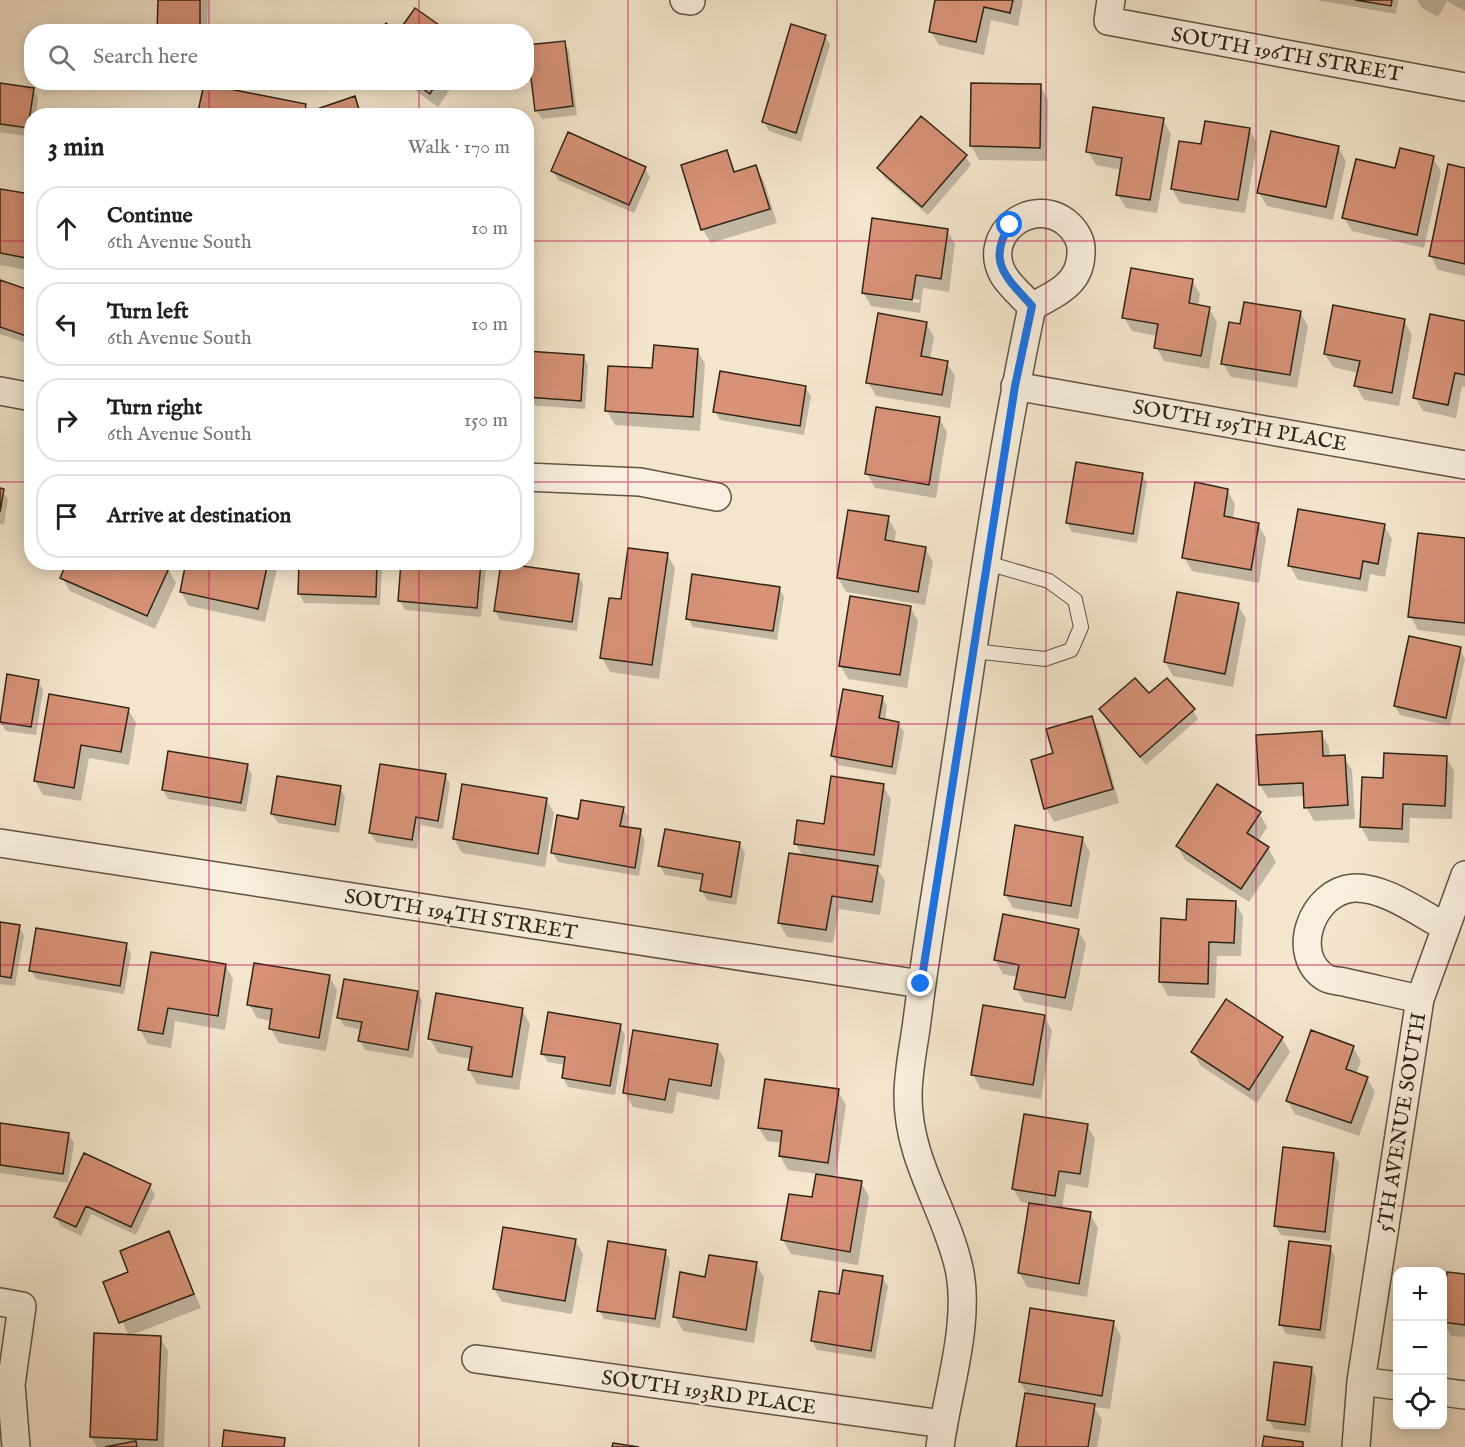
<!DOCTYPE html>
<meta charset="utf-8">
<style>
body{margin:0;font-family:"IM FELL English",serif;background:#f2f2f2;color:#202124}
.controls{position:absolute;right:18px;bottom:18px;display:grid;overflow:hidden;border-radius:12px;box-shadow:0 3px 15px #0003}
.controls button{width:54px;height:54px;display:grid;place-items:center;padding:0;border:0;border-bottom:2px solid #e0e0e0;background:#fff;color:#202124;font:30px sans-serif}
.stop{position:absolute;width:18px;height:18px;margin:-14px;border:4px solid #1a73e8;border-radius:50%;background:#fff}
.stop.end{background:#1a73e8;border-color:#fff;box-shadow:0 2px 6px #0008}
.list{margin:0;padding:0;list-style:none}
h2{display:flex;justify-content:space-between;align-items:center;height:78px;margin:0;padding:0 24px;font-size:26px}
h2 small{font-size:20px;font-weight:400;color:#757577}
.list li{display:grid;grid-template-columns:39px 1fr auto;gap:18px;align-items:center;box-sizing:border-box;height:84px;margin:0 12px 12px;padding:0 12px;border:2px solid #e0e0e0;border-radius:24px}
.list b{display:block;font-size:22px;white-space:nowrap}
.list p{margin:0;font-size:20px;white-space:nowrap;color:#757577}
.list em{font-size:20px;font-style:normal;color:#757577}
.icon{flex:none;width:33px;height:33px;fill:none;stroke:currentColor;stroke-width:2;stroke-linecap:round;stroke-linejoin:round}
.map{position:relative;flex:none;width:1465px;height:1447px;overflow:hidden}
.search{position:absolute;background:#fff;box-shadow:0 3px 15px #0003;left:24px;top:24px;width:510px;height:66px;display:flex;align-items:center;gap:15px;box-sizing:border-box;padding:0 21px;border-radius:24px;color:#757577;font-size:22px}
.panel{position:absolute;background:#fff;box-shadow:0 3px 15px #0003;left:24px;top:108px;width:510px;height:462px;border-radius:24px}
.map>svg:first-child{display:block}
.shadow{fill:#0003;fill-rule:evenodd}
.building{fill:#d79277;stroke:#2f2415;stroke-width:1.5}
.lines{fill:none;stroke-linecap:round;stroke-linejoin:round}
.service-casing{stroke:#605443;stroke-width:16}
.minor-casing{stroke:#605443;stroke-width:30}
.service{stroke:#f8efde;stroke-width:14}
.minor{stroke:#f8efde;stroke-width:27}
.route{stroke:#1a73e8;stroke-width:8}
.grid{fill:none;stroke:#c2185b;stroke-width:1.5;stroke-opacity:0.55}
.labels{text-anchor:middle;stroke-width:5;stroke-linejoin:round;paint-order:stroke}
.street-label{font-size:21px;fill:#2f2415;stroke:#f8efde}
</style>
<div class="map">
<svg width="1465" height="1447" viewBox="0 0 1465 1447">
<rect width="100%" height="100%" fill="#f4e6cd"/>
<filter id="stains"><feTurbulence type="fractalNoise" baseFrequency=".00333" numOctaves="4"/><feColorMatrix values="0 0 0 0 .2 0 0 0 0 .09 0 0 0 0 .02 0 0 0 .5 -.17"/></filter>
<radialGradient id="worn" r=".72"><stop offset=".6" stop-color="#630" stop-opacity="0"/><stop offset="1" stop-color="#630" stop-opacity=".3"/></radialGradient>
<path class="shadow" d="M159 0H208L207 32H159Z
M937 0H1023L1018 26 991 20 984 55 939 45 931 32Z
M1316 0H1398L1396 14Z
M1417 0H1465V11L1447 1 1438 17 1422 8Z
M825 36 830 45 801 142 769 131 764 122Z
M564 42 569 51 577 115 542 119 536 110Z
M404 82H455L438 107Z
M0 84 33 89 38 98 36 116H32V137L0 132Z
M1040 86 1048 100 1047 161 979 160 971 146Z
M305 105 311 116H199Z
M1163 120 1171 134 1157 213 1126 208 1118 195 1122 170 1096 165 1088 151Z
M1249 129 1257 143 1245 213 1180 203 1172 189 1180 143 1202 146Z
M1338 147 1346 161 1333 220 1267 206 1259 193Z
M726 152 736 173 756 167 764 181 777 223 711 243 703 230 683 166Z
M965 156 971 165 928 215 884 177 879 168Z
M1433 158 1441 172 1424 248 1352 231 1344 218 1396 170Z
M645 168 650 177 634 213 558 180 553 171Z
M1465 169V276L1438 270 1431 256Z
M0 190 30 196 32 198V271L0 265Z
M947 230 955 244 949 292 923 288 920 313 871 306 863 292ZM871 292 920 300 919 303 871 295Z
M1192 280 1200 294 1198 307 1209 309 1217 322 1209 369 1164 361 1156 347 1158 336 1132 331 1124 317Z
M0 281 32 292V345L0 334Z
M1300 312 1308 326 1297 388 1231 377 1223 363 1241 326Z
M1404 321 1412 335 1399 406 1364 400 1356 386 1359 373 1333 367 1325 354Z
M926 323 934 337 930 360 947 363 955 376 950 408 876 396 868 382Z
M1465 323V387L1462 386 1456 418 1423 411 1415 397Z
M697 350 705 364 700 431 615 425 607 411 654 370Z
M526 353 583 356 588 365 585 409 526 405Z
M805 387 811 396 804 435 720 420 715 411Z
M939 418 947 432 936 498 875 488 867 474Z
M1142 474 1147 483 1137 543 1072 532 1067 523Z
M0 490 8 499 4 525 0 524Z
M1227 490 1235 504 1233 519 1258 524 1266 538 1259 583 1192 571 1184 557Z
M888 518 896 532 894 543 925 548 933 562 925 605 846 592 838 578Z
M1384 525 1392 539 1385 577 1370 574 1367 592 1298 580 1290 566Z
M1465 540V636L1418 630 1410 616Z
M667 554 675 568 659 679 610 672 602 658 622 601Z
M188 562H273L277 569 265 622 189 606 181 592Z
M300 562H378L382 569 380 605 304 603 299 593Z
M403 562H482L486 569 481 617 405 610 400 601Z
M168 569 176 583 155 629 70 591 62 577Z
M578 575 583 584 577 631 500 620 495 611Z
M779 588 784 597 777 640 693 627 688 618Z
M1238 605 1246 619 1233 687 1173 676 1165 662Z
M910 607 918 621 907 688 848 679 840 665Z
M1460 649 1465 659 1450 726 1400 715 1395 706Z
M38 681 43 690 36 735 6 731 0 722Z
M50 696 128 709 136 723 129 765 89 758 81 801 43 795 35 781Z
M1149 696 1193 710 1198 719 1146 765 1101 710Z
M882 697 887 706 885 721 898 723 904 732 896 775 838 765 832 756Z
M1091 717 1099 731 1119 803 1054 822 1046 808Z
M1321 733 1329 747 1330 757H1344L1352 770 1355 819 1314 821 1306 807 1305 796 1268 798 1260 785Z
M1446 757 1454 771 1452 819 1410 818 1409 843 1369 841 1361 827 1363 778 1384 780Z
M247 766 252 775 246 812 168 799 163 790Z
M445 775 450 784 443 829 421 825 417 849 376 842 370 833Z
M883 786 891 799 881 868H877L885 881 880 915 839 909 833 943 787 937 779 923 803 857 796 844Z
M340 788 345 797 339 833 278 823 272 814Z
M546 799 554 813 545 867 462 853 454 839Z
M623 808 628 817 626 828 640 831 645 840 639 876 558 862 553 853 580 821Z
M1259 813 1267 827 1258 842 1268 848 1276 862 1249 902 1185 860 1177 846Z
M1082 838 1090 852 1078 919 1013 908 1005 894Z
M740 844 745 853 736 905 707 900 702 891 703 881 665 875 660 866Z
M1235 902 1243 916 1241 956H1217L1215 998 1168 996 1160 982 1187 921Z
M0 924 19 927 24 936 15 986 0 984Z
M1078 930 1086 944 1072 1011 1024 1002 1016 988 1018 977 1003 974 995 960Z
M126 945 131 954 124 994 36 979 31 970Z
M153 953 225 965 233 979 225 1030 175 1021 171 1048 148 1044 140 1030Z
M329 976 337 990 326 1051 279 1043 271 1029 272 1021 257 1018 249 1004Z
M417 992 422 1001 413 1058 365 1050 360 1041 362 1030 344 1026 339 1017Z
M522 1010 530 1024 519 1090 477 1084 469 1070 471 1059 438 1053 430 1039Z
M1044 1017 1052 1030 1041 1099 981 1089 973 1075Z
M620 1026 625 1035 615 1095 568 1087 563 1078 565 1065 548 1062 542 1053Z
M1282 1038 1290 1052 1257 1103 1201 1066 1193 1052Z
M717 1046 725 1060 719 1100 677 1092 673 1114 633 1107 625 1093Z
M1353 1047 1361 1061 1356 1074 1367 1078 1375 1092 1359 1136 1295 1114 1287 1100Z
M838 1091 846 1105 835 1179 861 1183 869 1196 858 1265 791 1254 783 1240 813 1199 817 1174 788 1170 780 1156 782 1143 767 1141 759 1128Z
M0 1124 68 1134 74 1143 68 1183 0 1173Z
M1087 1125 1095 1139 1088 1188 1066 1184 1062 1209 1090 1214 1098 1228 1087 1297 1027 1287 1019 1273 1031 1204 1021 1202 1013 1189Z
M1334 1154 1339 1163 1330 1241 1281 1235 1275 1226Z
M84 1155 150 1186 155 1195 136 1235 91 1214 81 1236 61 1226 55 1217Z
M169 1233 201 1308 129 1336 160 1337 168 1351 164 1447H97L91 1437 129 1336 105 1282 130 1273Z
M575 1240 583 1254 572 1314 502 1302 494 1289Z
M1330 1248 1335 1257 1325 1339 1286 1334 1281 1325Z
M665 1251 670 1260 660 1328 604 1319 599 1310Z
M756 1264 764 1277 754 1343 683 1331 675 1317 706 1279Z
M1465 1275V1337L1451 1336 1443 1322Z
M882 1277 888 1286 875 1359 817 1350 812 1341 840 1296Z
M1113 1322 1121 1336 1110 1409 1094 1407 1102 1420 1097 1447H1018L1027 1394 1020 1382Z
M1311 1368 1316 1377 1310 1433 1274 1429 1269 1420Z"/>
<path class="building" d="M158 0H200V32H157Z
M935 0H1013L1010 13 984 7 976 42 929 32Z
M1355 0H1392L1391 6Z
M415 8 449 32H398Z
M386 23 397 32H380Z
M791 24 826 35 796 133 762 122Z
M565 41 573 106 535 111 527 45Z
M413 82H437L430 94Z
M0 83 34 88 28 128 0 124Z
M971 83 1041 84 1040 148 970 146Z
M204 84 306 104 304 116H197Z
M355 96 361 116H319L317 109Z
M1093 107 1164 118 1150 200 1116 195 1122 158 1086 152Z
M396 109 398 116H379Z
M921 116 967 155 922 207 877 168Z
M1205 121 1250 128 1238 200 1171 189 1179 141 1201 144Z
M1271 131 1339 146 1326 207 1257 193Z
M568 132 646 167 629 205 551 171Z
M1400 148 1434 156 1417 235 1342 218 1356 159 1395 168Z
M727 150 734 172 756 165 770 209 701 230 681 165Z
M1448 164 1465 168V264L1429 256Z
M0 189 31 194 26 221 32 222V259L0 253Z
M872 218 948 229 941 279 916 275 912 300 862 293Z
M1131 268 1193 279 1189 303 1210 307 1201 356 1154 348 1158 324 1122 318Z
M0 280 32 291V338L0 327Z
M1244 302 1301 311 1290 375 1221 364 1229 322 1240 324Z
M1333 305 1405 319 1392 393 1354 386 1360 361 1324 354Z
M878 313 927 322 921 356 948 361 942 395 866 383Z
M1430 314 1465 321V375L1455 373 1448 405 1413 398Z
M654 345 698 349 693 417 605 411 608 366 652 368Z
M526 351 584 355 581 401 526 397Z
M720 371 806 386 800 426 713 412Z
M876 407 940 417 929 485 865 474Z
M1076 462 1143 473 1133 534 1066 523Z
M1195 482 1228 489 1224 516 1259 523 1251 570 1182 558Z
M0 488 4 489 0 512Z
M1298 509 1385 524 1378 564 1363 561 1360 579 1288 566Z
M848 510 889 516 885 540 926 547 918 592 837 578Z
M1418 533 1465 538V623L1408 617Z
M628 548 668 553 652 665 600 658 609 598 621 599Z
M67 562H156L169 568 147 616 60 578Z
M186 562H268L258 609 180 592Z
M299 562H377L376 597 298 594Z
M401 562H481L477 608 398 601Z
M501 563 579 574 572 622 494 611Z
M692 574 780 587 773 631 686 619Z
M1177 592 1239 603 1225 674 1164 662Z
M850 596 911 606 900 675 839 666Z
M1409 636 1461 647 1446 718 1394 706Z
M7 674 39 680 31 727 0 722Z
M1135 678 1149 693 1167 678 1195 709 1140 757 1099 709Z
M843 689 883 696 879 718 899 722 892 767 831 756Z
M49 694 129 708 121 752 81 745 74 788 34 781Z
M1092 716 1113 789 1044 809 1031 760 1053 753 1046 729Z
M1322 731 1323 756 1345 755 1348 805 1304 808 1303 783 1259 785 1256 735Z
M168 751 248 764 241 803 162 790Z
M1384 753 1447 756 1445 806 1403 804 1402 829 1360 827 1362 777 1383 778Z
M380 764 446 774 438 821 416 817 412 840 369 833Z
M277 776 341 786 335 825 271 814Z
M831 776 884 784 874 855 794 844 797 820 824 824Z
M462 784 547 798 538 854 453 839Z
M1217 784 1261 812 1247 833 1269 847 1241 889 1176 846Z
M581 800 624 807 620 826 641 829 635 868 551 853 557 815 578 819Z
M1015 825 1083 837 1071 906 1004 895Z
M665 829 740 842 731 897 700 891 703 874 658 866Z
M789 853 878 866 872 902 832 896 826 930 778 923Z
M1187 899 1236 901 1234 943 1209 942 1208 984 1159 982 1161 918 1186 920Z
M1003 914 1079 929 1065 998 1014 989 1019 965 994 960Z
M0 922 20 925 11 978 0 976Z
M36 928 127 943 120 986 29 971Z
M151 952 226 964 218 1016 168 1008 163 1034 138 1030Z
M254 963 330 975 319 1038 269 1029 272 1009 247 1005Z
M344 979 418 991 408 1050 358 1041 362 1022 337 1018Z
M436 993 523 1008 512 1077 468 1070 472 1047 428 1039Z
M1226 999 1283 1037 1249 1090 1191 1052Z
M983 1005 1045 1015 1033 1085 971 1075Z
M548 1012 621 1024 610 1086 562 1078 565 1057 541 1054Z
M633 1030 718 1044 711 1086 669 1079 665 1100 623 1093Z
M1311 1030 1354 1046 1346 1069 1368 1077 1351 1123 1286 1101Z
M765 1079 839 1089 828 1163 779 1156 782 1131 758 1128Z
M1024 1114 1088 1124 1080 1174 1059 1171 1055 1196 1012 1189Z
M0 1123 69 1133 63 1174 0 1165Z
M1283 1147 1334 1153 1325 1232 1274 1226Z
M84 1153 151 1184 131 1227 86 1206 76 1227 54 1217Z
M816 1174 862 1181 850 1252 781 1240 789 1194 812 1197Z
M1029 1203 1091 1212 1079 1284 1018 1273Z
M503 1227 576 1239 565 1301 493 1289Z
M169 1231 194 1294 119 1323 103 1282 128 1272 120 1251Z
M608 1241 666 1250 655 1319 597 1311Z
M1289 1241 1331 1246 1320 1330 1279 1325Z
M709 1255 757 1262 746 1330 673 1317 680 1272 705 1277Z
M843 1270 883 1276 871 1351 811 1341 819 1291 839 1294Z
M1447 1272 1465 1274V1325L1442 1322Z
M1030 1308 1114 1321 1102 1396 1019 1382Z
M94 1333 161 1336 157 1440 90 1437Z
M1274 1362 1312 1367 1305 1425 1267 1420Z
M1025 1393 1095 1404 1088 1447H1016Z
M224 1430 285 1438 284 1447H222Z
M1264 1436 1303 1442V1447H1262Z
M136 1441 137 1447H105Z
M613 1443 639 1447H612Z"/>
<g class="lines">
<g class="service-casing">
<path id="service" d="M974 651 1045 659 1071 650 1081 627 1075 600 1049 581 987 563"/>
</g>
<g class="minor-casing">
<path id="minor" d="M684 0 691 1
M1111 0 1108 21 1465 87
M1015 386 1465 465
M0 391 32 397
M526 477 640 482 717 497
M0 843 921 984
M1420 999C1396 994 1372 988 1348 983 1342 981 1331 981 1326 978 1289 956 1311 891 1354 888 1385 887 1419 913 1446 927
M0 1302 22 1306 11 1385 16 1447
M476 1359 943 1424
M1361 1381 1398 1386
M1442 1392 1465 1395
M940 1447C947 1392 971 1323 959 1268 945 1207 908 1161 908 1096 908 1071 914 1045 917 1021 926 949 938 878 949 807 975 640 997 472 1032 307 1043 300 1058 294 1067 285 1077 276 1081 265 1081 252 1082 242 1076 231 1068 224 1034 194 979 234 1004 276 1011 287 1023 297 1032 307
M1356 1447 1361 1381 1420 999 1465 875"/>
</g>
<use href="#service" class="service"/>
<use href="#minor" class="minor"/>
</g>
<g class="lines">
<path class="route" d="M921 984 1015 386 1032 306C1007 278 986 262 1010 225"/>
</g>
<path class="grid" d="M209 0V32M419 0V32M628 0V1447M837 0V1447M1046 0V1447M1256 0V1447M209 82V116M419 82V116M0 241H32M526 241H1465M0 482H32M526 482H1465M209 562V1447M419 562V1447M0 724H1465M0 965H1465M0 1206H1465"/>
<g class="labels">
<g class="street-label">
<text transform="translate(1287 54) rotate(10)" y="7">SOUTH 196TH STREET</text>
<text transform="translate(1240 425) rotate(10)" y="7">SOUTH 195TH PLACE</text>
<text transform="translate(461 914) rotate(9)" y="7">SOUTH 194TH STREET</text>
<text transform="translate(1401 1122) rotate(-81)" y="7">5TH AVENUE SOUTH</text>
<text transform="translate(709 1392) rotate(8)" y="7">SOUTH 193RD PLACE</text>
</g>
</g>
<rect width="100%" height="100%" filter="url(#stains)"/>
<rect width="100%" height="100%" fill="url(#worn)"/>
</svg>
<div class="controls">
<button>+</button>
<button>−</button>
<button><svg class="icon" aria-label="locate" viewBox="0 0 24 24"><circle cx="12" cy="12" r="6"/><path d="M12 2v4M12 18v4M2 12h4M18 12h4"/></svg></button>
</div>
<div class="stop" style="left:1010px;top:225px"></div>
<div class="stop end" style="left:921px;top:984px"></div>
<div class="search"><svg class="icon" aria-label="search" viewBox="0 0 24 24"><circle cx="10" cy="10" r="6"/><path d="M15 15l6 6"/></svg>Search here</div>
<section class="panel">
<h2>3 min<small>Walk · 170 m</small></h2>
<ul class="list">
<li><svg class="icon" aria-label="ahead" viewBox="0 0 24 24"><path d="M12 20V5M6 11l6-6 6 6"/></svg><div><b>Continue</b><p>6th Avenue South</p></div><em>10 m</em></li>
<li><svg class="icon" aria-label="left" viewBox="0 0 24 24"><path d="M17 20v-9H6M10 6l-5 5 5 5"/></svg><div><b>Turn left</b><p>6th Avenue South</p></div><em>10 m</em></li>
<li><svg class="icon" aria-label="right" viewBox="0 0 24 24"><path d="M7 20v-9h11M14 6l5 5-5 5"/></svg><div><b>Turn right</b><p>6th Avenue South</p></div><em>150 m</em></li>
<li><svg class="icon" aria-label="arrive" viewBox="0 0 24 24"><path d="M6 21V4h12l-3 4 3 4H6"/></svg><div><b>Arrive at destination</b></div></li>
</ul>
</section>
</div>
